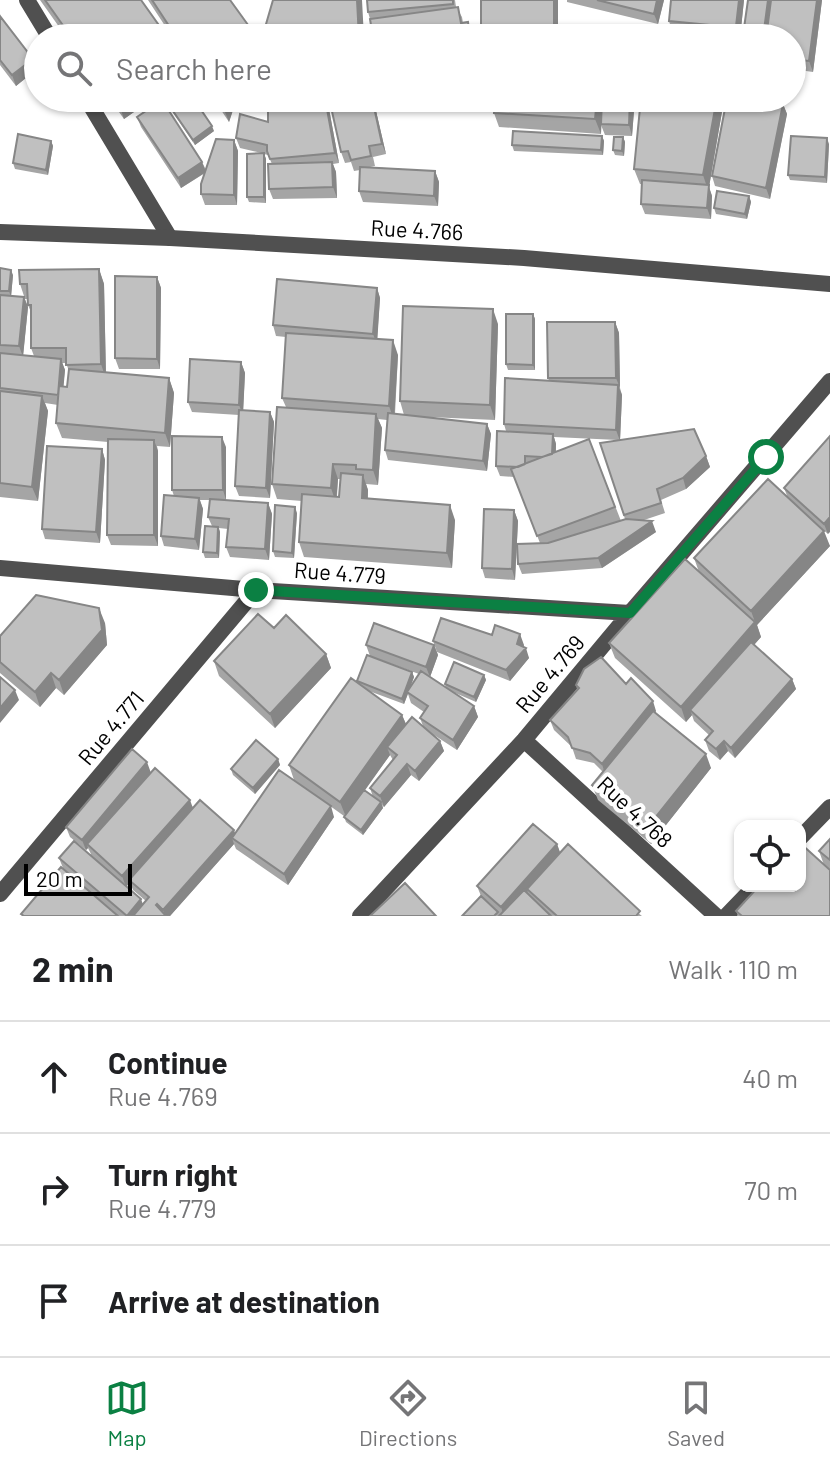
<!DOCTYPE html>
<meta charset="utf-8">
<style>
body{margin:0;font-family:Barlow,sans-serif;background:#f6f6f6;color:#202124}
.controls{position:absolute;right:24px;bottom:24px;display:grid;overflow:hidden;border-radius:16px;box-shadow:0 2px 6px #0004}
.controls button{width:72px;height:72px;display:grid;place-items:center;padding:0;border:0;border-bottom:2px solid #e0e0e0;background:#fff;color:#202124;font:40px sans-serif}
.scale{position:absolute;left:24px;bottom:20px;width:108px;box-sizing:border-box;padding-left:8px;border:4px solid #000;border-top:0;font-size:22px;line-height:28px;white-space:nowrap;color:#000;-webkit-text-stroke:6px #fff;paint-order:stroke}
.stop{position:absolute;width:24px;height:24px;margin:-18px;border:6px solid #0b8043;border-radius:50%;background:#fff}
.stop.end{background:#0b8043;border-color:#fff;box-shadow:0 2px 8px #0008}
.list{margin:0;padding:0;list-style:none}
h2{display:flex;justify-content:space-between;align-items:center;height:104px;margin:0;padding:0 32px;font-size:34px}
h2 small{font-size:26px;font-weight:400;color:#757577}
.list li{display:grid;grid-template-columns:52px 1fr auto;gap:24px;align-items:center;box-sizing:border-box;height:112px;padding:0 32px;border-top:2px solid #e0e0e0}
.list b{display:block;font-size:30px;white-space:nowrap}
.list p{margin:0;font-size:26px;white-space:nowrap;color:#757577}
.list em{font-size:26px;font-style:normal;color:#757577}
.icon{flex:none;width:44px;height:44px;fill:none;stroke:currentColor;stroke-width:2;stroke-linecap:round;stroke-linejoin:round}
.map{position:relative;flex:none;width:830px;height:916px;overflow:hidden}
.search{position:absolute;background:#fff;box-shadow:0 2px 6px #0004;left:24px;right:24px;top:24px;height:88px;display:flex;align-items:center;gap:20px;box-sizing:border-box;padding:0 28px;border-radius:44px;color:#757577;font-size:30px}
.sheet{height:440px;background:#fff}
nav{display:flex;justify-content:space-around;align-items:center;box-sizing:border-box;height:112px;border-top:2px solid #e0e0e0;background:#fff;font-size:22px;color:#757577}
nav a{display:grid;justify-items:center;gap:4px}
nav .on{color:#0b8043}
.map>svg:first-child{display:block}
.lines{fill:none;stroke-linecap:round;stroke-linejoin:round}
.minor{stroke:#505050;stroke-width:16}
.tertiary{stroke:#505050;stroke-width:16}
.wall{fill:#a5a5a5;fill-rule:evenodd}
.shaded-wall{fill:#868686}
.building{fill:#c0c0c0;stroke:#868686;stroke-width:2}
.route{stroke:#0b8043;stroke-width:10}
.labels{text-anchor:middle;stroke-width:8;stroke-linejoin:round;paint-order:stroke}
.street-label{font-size:22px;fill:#000;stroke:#fff}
</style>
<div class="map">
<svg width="830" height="916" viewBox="0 0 830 916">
<rect width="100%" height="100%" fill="#fff"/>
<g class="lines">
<path class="minor" d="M27 0 50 38
M86 98 170 238
M0 568 256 590 630 613
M524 740 716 916
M800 838 830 807
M0 894 256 590
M360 916 524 740 630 613 830 381
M726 916 755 886"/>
<path class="tertiary" d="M0 232 170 238 524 258 830 284"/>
</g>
<path class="wall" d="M40 0H141L168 38H67Z
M148 0H230L251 29 254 38H173Z
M455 0 456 7 462 17 463 23 472 32 370 19 368 12Z
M567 0H664L658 24 567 2Z
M671 0H744L740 38H711L710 35 672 31 669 21Z
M748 0H822L813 72 792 69V38H744L743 35Z
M0 16 33 59 37 69 16 86 0 65Z
M109 98H154L124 119Z
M163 98 214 131 195 145Z
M213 98H237L229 122Z
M327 98 339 163 333 164 336 172 337 198 273 199 269 189 272 164 268 155 264 154 266 159V203L249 202 247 197 262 153 240 148 236 138 268 122Z
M373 98 386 154 373 157 375 166 370 167 435 171 439 182 438 206 363 202 359 191 360 170 354 171 351 162 345 163 341 152Z
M495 98H635L632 136 605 135 601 125V134L499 127 494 113Z
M725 98H764L763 99 783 104 787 114 770 199 715 186 712 176 727 98Z
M723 106 709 187 712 196 711 219 645 214 641 204 642 184H640L634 169Z
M137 117 202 162 206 170 234 140 238 151 237 205H205L201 194 205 173 181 188 141 127Z
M602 136 604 141 603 155 514 151 512 145Z
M623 137 625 142 624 156 615 155 613 150Z
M51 141 53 146 48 175 15 169 13 163Z
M829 144 827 183 790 180 788 175Z
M749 196 751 202 747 219 716 214 714 208Z
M0 268 13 275 11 296 24 297 28 307 23 355 34 356 31 348V312L28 305V299H25L20 284 99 269 104 284 106 373 169 378 174 393 170 447 157 446 158 451V546L111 545 107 535 108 442 62 438 56 423 58 405 45 403 48 411 38 501 0 497ZM62 363H66L69 371 67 387 63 386 65 370Z
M157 277 161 288 160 369H119L115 358Z
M377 288 380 298 377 339 398 355 395 414 404 415 400 401 498 324 495 420 429 417 487 424 491 434 487 471 388 460 385 450 387 420 378 419 382 428 378 485 366 484 368 490V499L455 520 452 568 304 557 299 542 302 501 277 499 272 484 286 407 282 398 286 337 276 336 273 325ZM338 479H340L339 497 337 496Z
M533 314 535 319V370H508L506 364Z
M615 322 619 333 620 388 622 395 620 440 706 456 710 467 686 489 661 500 665 513 644 520 656 532 602 568 522 574 518 564 540 543 514 477 500 476 496 466 506 431 504 424 549 381 548 378ZM554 437 618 440 600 443 625 519 621 521 589 439 556 452V444Z
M241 362 245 373 243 410 270 412 274 422 270 498 239 496 235 486 239 415 192 412 188 402Z
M830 436 828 534 807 516 830 546 757 625 761 637 754 645 792 679 796 689 735 758 728 751 720 760 709 751 705 740 709 735 694 721 692 715 686 722 615 658 609 643 699 572 694 558 788 498 784 488Z
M226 447V500L268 503 272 514 269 560 230 557 226 547 228 529 219 528 220 532 219 558H205L203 552 212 526 208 517 210 500H200L203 509 199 550 164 546 161 536 174 496 172 490Z
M102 449 105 460 100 543 45 539 42 529Z
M514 510 518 521 515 580 485 578 482 568Z
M297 513 294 558 275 557 273 551Z
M105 623 107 645 64 695 56 688 40 707 0 673V636Z
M274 628 326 654 331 668 275 728 219 676 214 661Z
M492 635 524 645 523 647 529 658 510 681 437 652 433 641Z
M366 645H434L438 655 430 677 446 688 445 684 484 675 486 680 476 702 453 692 474 706 478 717 457 750 434 735 440 741 444 751 419 781 411 775 384 807 382 805 383 808 363 835 346 822 344 816 294 780 289 765 357 682 412 672 414 677 410 688 419 674 370 656ZM369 691 404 704 408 694 411 703 424 712 420 718 423 726 406 724 402 715ZM390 755 393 760 370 788 373 797 364 790Z
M626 684 656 711 655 713 711 768 651 844 598 800 592 785 603 772 594 763 576 759 572 747 554 730 550 720 577 689 576 685Z
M278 759 280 765 255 794 233 775 231 769Z
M151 772 193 807 235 834 334 817 288 885 236 849 234 844 170 916H22L21 914 63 868 59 858 91 854 88 848 86 850 70 837 66 827ZM130 882 133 890 146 901 143 904 126 887Z
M830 839V916H738L736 911 824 865 819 851Z
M557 844 560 853 642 916H462L481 896 477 886Z"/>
<path class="shaded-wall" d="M357 0H362L364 38H359Z
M554 0H558V38H554Z
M657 0H664L658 24 654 14Z
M739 0H744L740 38H736L735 35Z
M768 0H773L768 38H763Z
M817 0H822L813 72 809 61Z
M468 22 472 32 473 38H470Z
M251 29 254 38H247Z
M33 59 37 69 16 86 12 75Z
M128 98H154L124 119 119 104Z
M227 98H237L229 122 223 107Z
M325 98H327L339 163 335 153Z
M372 98H373L386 154 382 144Z
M597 98H603L601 134 595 119Z
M630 98H635L632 136 629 125Z
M717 98H720L723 106 709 187 712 196 711 219 707 208 708 190 703 175Z
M783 104 787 114 770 199 766 188Z
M212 126 214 131 195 145 193 140Z
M602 136 604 141 603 155 601 150Z
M623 137 625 142 624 156 622 151Z
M827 138 829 144 827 183 825 177Z
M234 140 238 151 237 205 234 195Z
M51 141 53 146 48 175 46 170Z
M264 153 266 159V203L264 197Z
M202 162 206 172 181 188 178 178Z
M332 162 336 172 337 198 333 187Z
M435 171 439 182 438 206 434 196Z
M749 196 751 202 747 219 745 214Z
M99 269 104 284 106 379 101 364Z
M11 270 13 275 11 297 9 291Z
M157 277 161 288 160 369 157 359Z
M377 288 380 298 377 345 373 334Z
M24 297 28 307 23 357 19 346Z
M493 309 498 324 495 420 490 405Z
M533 314 535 319V370L533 365Z
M615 322 619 333 620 388 616 378Z
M393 340 398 355 394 420 389 406Z
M61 359 65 370 62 405 58 395Z
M241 362 245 373 243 415 239 405Z
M169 378 174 393 170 447 165 433Z
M618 385 622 395 620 441 616 430Z
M42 396 48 411 38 501 32 487Z
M270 412 274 422 270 498 266 488Z
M376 414 382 428 378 485 373 470Z
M487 424 491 434 487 471 483 461Z
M553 434 556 444 555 468 551 458Z
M222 437 226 447V500L223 490Z
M154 440 158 451V546L154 535Z
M102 449 105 460 100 543 96 532Z
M706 456 710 467 686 489 683 478Z
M333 464 338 479 336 503 331 488Z
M363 475 368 490 367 513 362 498Z
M199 498 203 509 199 550 195 539Z
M268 503 272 514 269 560 265 549Z
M450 505 455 520 452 568 447 553Z
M295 507 297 513 294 558 292 553Z
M514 510 518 521 515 580 512 569Z
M830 517V532L828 534 824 524Z
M652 521 656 532 602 568 598 558Z
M218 527 220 532 219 558 217 553Z
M824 531 830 546 757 625 761 637 693 713 690 710 692 715 686 722 681 707 755 622 751 611Z
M99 608 105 623 107 645 64 695 59 680Z
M520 634 524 645 522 652 526 648 529 658 510 681 506 670 517 644Z
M434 645 438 655 430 677 426 667Z
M326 654 331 668 275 728 270 714Z
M412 672 414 677 404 704 402 699Z
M51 673 56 688 40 707 35 692Z
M484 675 486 680 476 702 474 697Z
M792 679 796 689 735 758 731 748Z
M15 690 19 700 0 723V708Z
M653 701 656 711 605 774 602 764Z
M474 706 478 717 457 750 453 740Z
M402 715 408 729 387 747 390 755 346 817 340 802Z
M440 741 444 751 419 781 415 771Z
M724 741 728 751 720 760 716 749Z
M706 754 711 768 651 844 646 829Z
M278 759 280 765 255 794 253 788Z
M147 762 151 773 87 844 88 848 86 850 82 840Z
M407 764 411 775 384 807 380 796Z
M190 800 194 811 129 880 130 882 126 887 122 876Z
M381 802 383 808 363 835 361 830Z
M331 806 334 817 288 885 284 874Z
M234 830 238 841 232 838 234 844 170 916H165L163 910Z
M557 844 561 855 527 889 528 891 506 916H504L501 907Z
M141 899 145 910 140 916H127Z"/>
<path class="building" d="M45 0H141L168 38H72Z
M152 0H230L251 29 247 38H177Z
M273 0H357L359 38H262Z
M367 0H453V4L368 12Z
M481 0H554V38H481Z
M597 0H657L654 14Z
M671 0H739L735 35 709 32V25L669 21Z
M748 0H768L763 38 743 35Z
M771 0H817L809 61 792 59V38H766Z
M458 7 461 23 468 22 470 38H373L370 19Z
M0 16 33 59 12 75 0 60Z
M682 33 707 37 706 38H681Z
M115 98H128L119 104Z
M164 98H193L212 126 193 140Z
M217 98H227L223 107Z
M268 98H325L335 153 270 159 267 151V145L236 138 240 114 268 122Z
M329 98H372L382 144 369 146 371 156 351 160 348 151 341 152Z
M495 98H597L595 119 494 113Z
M602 98H630L629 125 601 124Z
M641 98H717L703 175 634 169Z
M727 98H758L783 104 766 188 712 176Z
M162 100 202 162 178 178 137 117Z
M513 131 602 136 601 150 512 145Z
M18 134 51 141 46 170 13 163Z
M791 136 827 138 825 177 788 175Z
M614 137H623L622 151 613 150Z
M216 139 234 140V195L201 194V184Z
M264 153V197H247V154Z
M332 162 333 187 269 189 268 164Z
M360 167 435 171 434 196 359 191Z
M642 180 709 185 707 208 641 204Z
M717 191 749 196 745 214 714 208Z
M0 268 11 270 9 291H0Z
M99 269 101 364 66 365V348H31V305H28L27 284H20L19 270Z
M115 276 157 277V359L115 358Z
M277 279 377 288 373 334 273 325Z
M0 295 24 297 19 346 0 345Z
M403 306 493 309 490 405 400 401Z
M506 314H533V365L506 364Z
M547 322H615L616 378H548Z
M286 333 393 340 389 406 282 398Z
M0 353 61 359 58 395 0 388Z
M190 359 241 362 239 405 188 402Z
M69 369 169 378 165 433 56 423 59 386 67 387Z
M505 378 618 385 616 430 504 424Z
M0 391 42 396 32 487 0 483Z
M277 407 376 414 373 470 356 469V465L333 464 331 488 272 484Z
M239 410 270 412 266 488 235 486Z
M388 413 487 424 483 461 385 450Z
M694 429 706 456 683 478 657 489 661 503 624 515 600 443Z
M497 431 553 434 552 454 542 457 525 456V464L518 467 496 466Z
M172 436 222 437 223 490H172Z
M830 436V517L824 524 784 488Z
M108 439 154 440V535H107Z
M589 439 615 507 537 536 511 469Z
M47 446 102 449 96 532 42 529Z
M341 473 363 475 362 498 450 505 447 553 299 542 302 494 339 497Z
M768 479 824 531 751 611 694 558Z
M164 495 199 498 195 539 161 536Z
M210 499 268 503 265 549 226 547 229 519 208 517Z
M275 505 295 507 292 553 273 551Z
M484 509 514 510 512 569 482 568Z
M626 519 652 521 598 558 518 564 517 544 548 543Z
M205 526 218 527 217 553 203 552Z
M685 559 755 622 681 707 609 643Z
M36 595 99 608 102 630 59 680 51 673 35 692 0 662V636Z
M258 614 274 628 286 615 326 654 270 714 214 661Z
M441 618 492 635 495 625 520 634 517 644 526 648 506 670 433 641Z
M374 623 434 645 426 667 366 645Z
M751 642 792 679 731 748 724 741 716 749 705 740 713 731 690 710Z
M367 655 412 672 402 699 357 681Z
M601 657 626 684 631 678 653 701 602 764 590 753 572 748 568 737 550 720 579 688 576 685 584 669Z
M454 662 484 675 474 697 445 684Z
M421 671 474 706 453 740 420 718 428 706 407 692Z
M0 677 15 690 0 708Z
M351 678 402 715 340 802 289 765Z
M653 711 706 754 646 829 592 785Z
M412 717 440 741 415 771 407 764 380 796 370 788 397 755 387 747Z
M256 740 278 759 253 788 231 769Z
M132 749 147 762 82 840 66 827Z
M155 768 190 800 122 876 87 844Z
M279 770 331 806 284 874 232 838Z
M364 790 381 802 361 830 344 817Z
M200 800 234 830 163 910 157 904 156 905 166 916H133L149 897 129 880Z
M533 824 557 844 501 907 477 886Z
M830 839V860L819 851Z
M74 841 141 899 127 916 59 858Z
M800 843 830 870V916H742L736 911 759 886H800Z
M568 844 640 911 636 916H557L527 889Z
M61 867 118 916H24L21 914Z
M405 883 436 916H370Z
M524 890 551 916H499Z
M481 896 498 912 494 916H462Z"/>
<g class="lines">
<path class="route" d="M256 590 630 613 766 457"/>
</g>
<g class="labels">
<g class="street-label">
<text transform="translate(417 230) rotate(3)" y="8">Rue 4.766</text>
<text transform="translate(340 573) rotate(4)" y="8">Rue 4.779</text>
<text transform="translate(550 674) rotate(-50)" y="8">Rue 4.769</text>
<text transform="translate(111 728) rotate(-50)" y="8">Rue 4.771</text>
<text transform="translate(635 812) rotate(43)" y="8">Rue 4.768</text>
</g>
</g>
</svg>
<div class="controls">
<button><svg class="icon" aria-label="locate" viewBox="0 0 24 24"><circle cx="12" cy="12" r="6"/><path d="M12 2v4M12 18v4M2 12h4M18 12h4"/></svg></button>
</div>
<div class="scale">20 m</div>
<div class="stop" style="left:766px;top:457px"></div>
<div class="stop end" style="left:256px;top:590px"></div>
<div class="search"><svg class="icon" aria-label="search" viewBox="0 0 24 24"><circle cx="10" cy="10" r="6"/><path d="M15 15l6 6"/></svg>Search here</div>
</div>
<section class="sheet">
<h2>2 min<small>Walk · 110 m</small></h2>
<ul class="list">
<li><svg class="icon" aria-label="ahead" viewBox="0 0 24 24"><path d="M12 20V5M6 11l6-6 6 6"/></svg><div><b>Continue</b><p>Rue 4.769</p></div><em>40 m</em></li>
<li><svg class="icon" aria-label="right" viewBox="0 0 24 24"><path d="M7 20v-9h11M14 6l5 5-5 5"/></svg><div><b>Turn right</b><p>Rue 4.779</p></div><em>70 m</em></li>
<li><svg class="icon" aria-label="arrive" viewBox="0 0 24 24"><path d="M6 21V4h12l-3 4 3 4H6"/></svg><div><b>Arrive at destination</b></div></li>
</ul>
</section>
<nav>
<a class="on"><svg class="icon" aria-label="map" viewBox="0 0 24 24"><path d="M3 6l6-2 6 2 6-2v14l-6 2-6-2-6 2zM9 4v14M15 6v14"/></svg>Map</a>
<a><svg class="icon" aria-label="directions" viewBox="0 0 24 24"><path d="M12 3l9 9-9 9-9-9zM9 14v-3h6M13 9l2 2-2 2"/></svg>Directions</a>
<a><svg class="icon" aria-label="saved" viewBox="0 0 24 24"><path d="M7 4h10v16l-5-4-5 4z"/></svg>Saved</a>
</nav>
